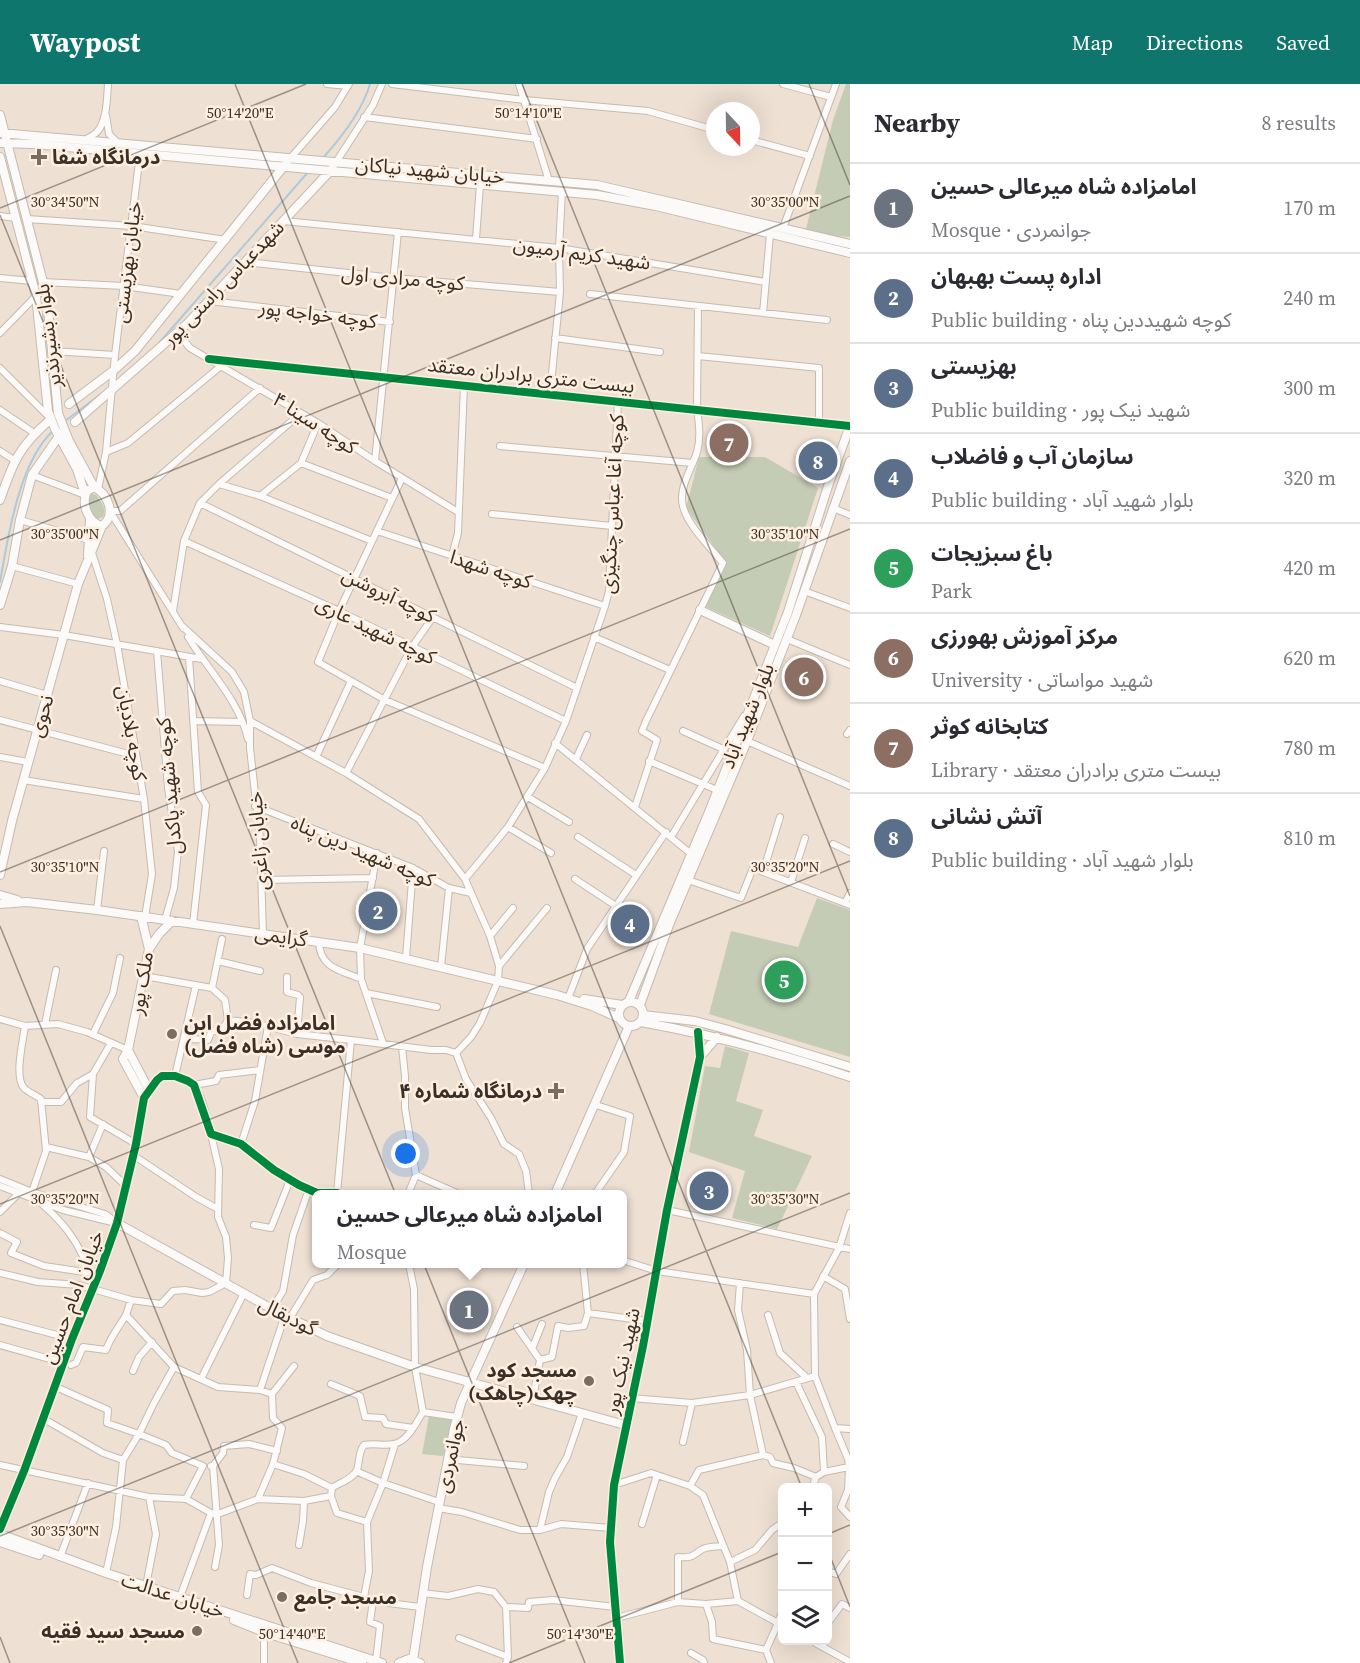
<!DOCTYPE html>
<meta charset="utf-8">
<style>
body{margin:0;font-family:"Source Serif 4","Noto Sans Arabic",serif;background:#f7f7f7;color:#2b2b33}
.controls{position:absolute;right:18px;bottom:18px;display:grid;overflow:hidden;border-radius:9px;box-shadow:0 6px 24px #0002}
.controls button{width:54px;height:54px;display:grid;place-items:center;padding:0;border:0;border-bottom:2px solid #e1e1e2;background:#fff;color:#2b2b33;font:30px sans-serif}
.compass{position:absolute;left:706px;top:18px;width:54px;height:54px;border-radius:50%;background:#fff;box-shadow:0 6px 24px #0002;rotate:158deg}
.you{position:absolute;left:406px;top:1070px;width:21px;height:21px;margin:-15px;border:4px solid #fff;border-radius:50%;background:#1a73e8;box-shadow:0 0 0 9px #1a73e833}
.badge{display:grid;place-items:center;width:39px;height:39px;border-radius:50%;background:#0f766e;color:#fff;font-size:20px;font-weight:700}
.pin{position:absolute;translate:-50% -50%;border:3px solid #fff;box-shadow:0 2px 6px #0006}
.popup{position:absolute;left:312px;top:1106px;width:315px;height:78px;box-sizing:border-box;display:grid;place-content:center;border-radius:9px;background:#fff;filter:drop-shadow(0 2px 4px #0005);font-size:20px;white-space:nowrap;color:#7c7c81}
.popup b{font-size:22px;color:#2b2b33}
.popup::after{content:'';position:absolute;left:50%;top:100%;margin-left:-12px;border:12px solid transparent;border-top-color:#fff}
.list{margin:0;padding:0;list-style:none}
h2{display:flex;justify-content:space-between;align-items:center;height:78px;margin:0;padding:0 24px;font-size:26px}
h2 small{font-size:20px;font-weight:400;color:#7c7c81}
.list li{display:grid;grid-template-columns:39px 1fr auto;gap:18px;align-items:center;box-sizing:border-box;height:90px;padding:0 24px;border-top:2px solid #e1e1e2}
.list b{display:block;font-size:22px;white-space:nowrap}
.list p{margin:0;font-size:20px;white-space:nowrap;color:#7c7c81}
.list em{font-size:20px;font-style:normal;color:#7c7c81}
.icon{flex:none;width:33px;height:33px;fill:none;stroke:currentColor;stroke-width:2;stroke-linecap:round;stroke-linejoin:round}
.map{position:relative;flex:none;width:850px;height:1579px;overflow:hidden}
header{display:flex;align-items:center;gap:36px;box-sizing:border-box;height:84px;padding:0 30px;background:#0f766e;color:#fff}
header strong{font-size:28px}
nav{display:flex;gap:33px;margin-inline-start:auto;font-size:21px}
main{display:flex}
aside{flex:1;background:#fff}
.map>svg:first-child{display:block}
.green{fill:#c5ccb5}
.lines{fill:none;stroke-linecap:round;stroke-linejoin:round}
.stream{stroke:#aecada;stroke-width:2}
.street-casing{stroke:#c5bbb0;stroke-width:8}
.secondary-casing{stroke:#c5bbb0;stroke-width:10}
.street{stroke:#fcfaf8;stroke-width:6}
.secondary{stroke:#fcfaf8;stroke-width:8}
.cycleway-casing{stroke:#ffefe0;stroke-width:11}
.cycleway{stroke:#00873e;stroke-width:8}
.ticks{fill:none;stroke:#3a3027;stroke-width:1.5;stroke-opacity:0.45}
.poi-dot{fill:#796e63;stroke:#ffefe0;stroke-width:2}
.labels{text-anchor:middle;stroke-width:5;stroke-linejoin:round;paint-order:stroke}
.poi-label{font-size:20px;font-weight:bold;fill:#3a3027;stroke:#ffefe0;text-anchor:start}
.street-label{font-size:20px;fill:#3a3027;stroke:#ffefe0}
.ticks-label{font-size:15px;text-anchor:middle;fill:#3a3027;stroke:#ffefe0;stroke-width:5;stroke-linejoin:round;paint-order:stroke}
</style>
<header>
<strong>Waypost</strong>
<nav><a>Map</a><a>Directions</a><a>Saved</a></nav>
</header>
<main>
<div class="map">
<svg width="850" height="1579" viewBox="0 0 850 1579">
<rect width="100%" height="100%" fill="#eee0d3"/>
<path class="green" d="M846 0H850V153L805 149 833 36Z
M699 373H765L818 404 770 552 706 523 726 479 686 424Z
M91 409 96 411C101 418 107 424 103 433L97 435 91 432 87 414Z
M817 814 850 826V973L709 930 731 847 798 863Z
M725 962 749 969 736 1017 763 1026 754 1052 812 1072 777 1145 732 1134 745 1087 689 1068 705 982 720 984Z
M429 1332 453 1336 443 1372 422 1370Z"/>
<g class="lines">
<path class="stream" d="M322 75C341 54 362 28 370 0
M159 259 309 87
M65 337 101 310
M0 498C8 453 19 377 54 346"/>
<g class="street-casing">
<path id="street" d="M327 0 348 2
M392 0 524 16 648 27 715 46
M519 0 549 97
M783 0 831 13
M106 31 109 50 118 59
M364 33 537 55
M84 56C88 54 94 51 97 48 107 37 107 14 108 0
M751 56 810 72
M288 77 335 23 349 0
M331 86 373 21 382 0
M0 132 16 134
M27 135 132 142 226 156
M284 137 559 164 766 198
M783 144 836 0
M476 155 480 100
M246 178 394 194 560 208
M0 194 32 197
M43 198 124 202 181 210
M590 210 827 236
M210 217 390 238
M763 229 770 150
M181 245V253L190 264 318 339 375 377 458 428
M0 249 36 212
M555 254 660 268
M52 267 115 271
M698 272 819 284V339
M209 275 850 342
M0 284 49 333
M550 310 560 208 559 164 562 107
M0 326 34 349
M500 362 693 379
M0 367 14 376
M106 368 128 359 221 282
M375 377 398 148
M301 379 392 414
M32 391 85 411
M402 394 339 527 318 578 385 616 545 684
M219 400 260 412 372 457
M98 405 106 368 115 271 140 70
M260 412 301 379 318 339
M200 419 577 604
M833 424 850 431
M111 427H120L260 304
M111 429 183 544
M492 430 612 442
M20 436 89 456
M377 447 605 522
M184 457 339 527 566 637
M92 469 107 515 117 560 144 715 152 790 145 833
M452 472 458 449 464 301
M12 482 78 500
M804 507 850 524
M173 527 184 457 200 419 219 400 301 329
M182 542 232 588 244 608 250 637V664L260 754 263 850
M0 543 64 551 202 575
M188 553C208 586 239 616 248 655
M594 553 670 586
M787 555 850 581
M157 567 168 704 178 767 174 804 165 836
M189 573 198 708 206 721 193 840
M0 597 47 611
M0 636 136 672
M194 637 242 638
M250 637 346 689 419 735 465 795 490 852 499 882 498 897 480 939 471 953 456 969
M683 647 723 665
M847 650 850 646
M747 657 850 702
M555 659 690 769
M0 673 28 678
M316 673 351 597
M576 675 587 651
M649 677 717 706
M346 689 412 563 433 533
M23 696 144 715
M528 713 569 738
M255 722 413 784 449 804 471 809
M635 723 657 656 642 647 646 637 723 479C711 464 687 441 683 422 678 405 692 384 697 368 701 354 699 339 697 325L698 222
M508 743 551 769
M578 753 636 791
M671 753 744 632
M833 760 850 768
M377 769 360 864 361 895 383 959
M763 788 780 733
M465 795 508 743 545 684 566 637 605 522 609 507 618 317
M575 795 616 822
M262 796 373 794
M688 796 741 814 753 784 850 821
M791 798 805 754
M845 819 850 809
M97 826 104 767
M490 852 513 824
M319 858C320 884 340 886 361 895
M406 874 413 784
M218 877 260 887
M499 882 547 824
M441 883 449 804
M144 892 212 904 225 916 228 936 255 939 297 950 351 956
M287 893V908L298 911 300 913 297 950
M212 904 222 855
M366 909 437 923
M569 912 587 865 666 748
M0 935 25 942 58 940 87 948 128 966
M45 940 56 886
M25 942C23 957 14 993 24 1004 29 1009 36 1011 41 1015L46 1067 32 1108
M93 950 113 909 120 874
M183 958 192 955 208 956 211 948 222 945 228 936
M402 963 405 992V1024L416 1091 408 1110
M456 969 466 995 491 1034 504 1060 519 1070 526 1087 529 1110
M93 990 90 1033 136 1060
M175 992 196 901
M194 1001 216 997 219 991 260 986
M149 1006 162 992C202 990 202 1019 211 1050L241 1060 274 1086 299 1101 317 1109H337
M41 1018H61L77 999 93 990 111 959
M241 1060 255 1017 268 942
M46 1063 89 1073 106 1083 126 1102
M133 1071 196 1113 218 1125
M89 1073 103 1040
M416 1091 459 1110
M0 1095 32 1108 105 1130 117 1139
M0 1102 63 1126 116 1139
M337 1109 351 956 431 966H446L456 969
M595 1110 624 1068 630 1032 596 1021
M43 1121C71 1145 80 1164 95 1198
M667 1126 850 1165
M0 1128 18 1110
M254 1141 271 1144 290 1096
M0 1149 17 1158 11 1169 44 1182 91 1189
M622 1176 657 1187 814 1210
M409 1180 414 1205 415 1283 423 1328
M0 1189 38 1198 79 1201 131 1216 126 1231 174 1283 218 1303 260 1306 272 1310 273 1334 282 1344 273 1380 304 1390 332 1404
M823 1192 845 1205 850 1235
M131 1216 161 1220 173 1207 185 1206 202 1209 209 1208 226 1199 228 1174 226 1153 218 1133 219 1085 211 1050
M272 1225 283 1207 293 1151 309 1105
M588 1229 648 1237
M768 1231 780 1269 807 1294
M290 1234 313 1196 327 1191 338 1180
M0 1236 72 1255
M517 1243 540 1276
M0 1261 64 1279
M532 1265 542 1240
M71 1281 76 1279 83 1263 106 1266C111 1252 119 1243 126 1231
M133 1287 139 1273 152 1258
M815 1292 835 1344 850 1345
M201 1295 244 1209
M796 1298 822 1353 824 1388 816 1393 812 1404
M331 1300 360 1312 365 1333 383 1334 386 1340 413 1344
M56 1303 108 1326 107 1339 139 1350 166 1361 172 1369 203 1382 186 1415
M260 1306 285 1231
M272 1310 294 1282
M533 1314 540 1276 552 1273 558 1242 568 1244 584 1242 588 1229 583 1180
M631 1314 692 1319 750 1311 815 1292 814 1210 839 1164 850 1129
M44 1335 103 1369 123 1376
M835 1344 848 1375
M683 1358 692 1319
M395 1360 383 1399 439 1418
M763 1371 770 1373 773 1379 794 1384 816 1393
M447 1375 524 1382
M0 1381 149 1413 186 1415 211 1429
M211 1382H213L223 1369 224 1362 249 1360 277 1367
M213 1382 219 1461 215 1483
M849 1383 848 1406 841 1423 850 1433
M356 1387 383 1399 367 1438
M824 1388 849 1383 848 1375H850
M614 1401 651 1389 690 1402 703 1411 730 1478 755 1466 772 1446 782 1439
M690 1402 699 1386 763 1371 750 1311 747 1266 738 1226 740 1199
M258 1415 304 1417 331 1412
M438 1424 462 1428 520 1446H540L561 1440 611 1444
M642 1440 657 1391
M540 1446 549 1408 555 1394 567 1373 582 1329
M299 1461 303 1437 304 1417
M60 1473 88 1399
M730 1478 738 1517
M828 1487 836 1490 850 1470
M106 1489 116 1443 123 1376 139 1350 154 1319 174 1283
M146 1502 156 1450 149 1413
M422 1509 448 1512 478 1505 494 1508 506 1523 528 1524 529 1518 553 1516 615 1523
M247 1511 250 1490 256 1491 272 1484 311 1499 364 1513
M180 1513 211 1429 218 1430 258 1415 273 1380
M373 1517 420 1523
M678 1518V1473C691 1474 691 1473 701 1466 707 1462 716 1463 722 1462
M782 1528 778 1539 782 1541
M616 1534 678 1518 706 1520 738 1517 778 1539 766 1566 713 1555 712 1538 706 1520
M828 1539 842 1520 850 1524
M459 1554 508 1573
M810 1556 850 1578
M264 1558V1579
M766 1566 771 1579
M691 1569 703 1576 704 1579
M376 1577 380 1542 370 1538 373 1517 364 1513 369 1487 367 1438 337 1429 331 1412 332 1404C339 1399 353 1395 357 1386 360 1377 358 1368 364 1361 374 1359 384 1362 394 1360 408 1357 416 1339 423 1328L457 1333
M506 1579 508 1573 506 1523"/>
</g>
<g class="secondary-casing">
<path id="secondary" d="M0 31 47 214 58 329 69 357 94 403
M0 49 597 101 850 160
M0 59 34 60 597 111 656 122 850 169
M0 73 36 212 48 327 55 345 77 385 85 410
M69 320 113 287 135 267 284 82
M75 338 188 239 331 86
M94 403C108 410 117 431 102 442 88 439 81 420 87 407Z
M0 416C13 378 19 362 51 335
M88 472 90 434
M0 521 12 482 20 436 32 391 59 352
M700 526 775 561
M0 791 12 737 78 500 102 442
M0 811 17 816
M0 820 27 818 97 826 360 864 557 911 592 922 619 934
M149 865 159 850 172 837
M584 915 622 921
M629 917 709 728 788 528 829 399 850 342
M619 930a12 12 0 1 1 24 0a12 12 0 1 1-24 0Z
M640 921 669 841 747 657 796 531 850 377
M643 931 695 937 725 945 850 983
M641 938C713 951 781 969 850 993
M128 966 149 865 141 832
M700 973 717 953
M555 1110 629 942
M117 1139 272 1225 327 1252 415 1283 625 1341
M0 1445 24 1387 72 1255 100 1187 117 1139 136 1060 144 1014 149 1006 128 966 123 975 144 1014
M0 1450 106 1489 382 1579
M0 1458 39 1471
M234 1536 266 1549 362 1579
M413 1576 427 1483 454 1345 461 1319 524 1180
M399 1579 409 1575 420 1579
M620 1579 610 1458 614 1401 643 1262 667 1126 700 973 698 948"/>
</g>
<use href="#street" class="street"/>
<use href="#secondary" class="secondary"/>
<g class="cycleway-casing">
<path id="cycleway" d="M209 275 850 342
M0 1445 24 1387 72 1255 100 1187 117 1139 136 1060 144 1014 157 996 162 992H175L188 997 194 1001 211 1050 241 1060 274 1086 299 1101 317 1109H337L340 1110
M620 1579 610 1458 614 1401 643 1262 667 1126 700 973 698 948"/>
</g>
<use href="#cycleway" class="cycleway"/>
</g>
<path class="ticks" d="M235 0 802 1404M522 0 850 812M809 0 850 101M0 124 306 0M0 131 585 1579M0 456 850 112M0 788 850 445M0 842 298 1579M0 1120 850 777M828 1450 850 1441M0 1452 850 1109M828 1467 850 1523M0 1553 10 1579M509 1579 782 1468"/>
<g class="poi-dot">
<path d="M36 64h6v6h6v6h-6v6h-6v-6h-6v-6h6z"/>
<circle cx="172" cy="950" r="6"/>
<path d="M553 998h6v6h6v6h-6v6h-6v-6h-6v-6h6z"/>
<circle cx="589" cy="1297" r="6"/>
<circle cx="282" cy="1513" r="6"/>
<circle cx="197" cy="1547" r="6"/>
</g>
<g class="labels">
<g class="poi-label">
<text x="52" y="80">درمانگاه شفا</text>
<text x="184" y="946">امامزاده فضل ابن<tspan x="184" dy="23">موسی (شاه فضل)</tspan></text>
<text x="542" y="1014" text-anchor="end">درمانگاه شماره ۴</text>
<text x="577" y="1293" text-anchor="end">مسجد کود<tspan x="577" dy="23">چهک(چاهک)</tspan></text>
<text x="294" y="1520">مسجد جامع</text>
<text x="185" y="1554" text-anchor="end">مسجد سید فقیه</text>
</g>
<g class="street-label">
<text transform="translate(430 86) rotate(5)" y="7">خیابان شهید نیاکان</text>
<text transform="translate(582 169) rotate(8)" y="7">شهید کریم آرمیون</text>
<text transform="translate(127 178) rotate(-83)" y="7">خیابان بهزیستی</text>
<text transform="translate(403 194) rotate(5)" y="7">کوچه مرادی اول</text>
<text transform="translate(223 199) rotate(-46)" y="7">شهدعباس راستی پور</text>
<text transform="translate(318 230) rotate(7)" y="7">کوچه خواجه پور</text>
<text transform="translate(48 252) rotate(-97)" y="7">بلوار بشیرنذیر</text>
<text transform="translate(531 291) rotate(6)" y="7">بیست متری برادران معتقد</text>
<text transform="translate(315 339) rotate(33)" y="7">کوچه سینا ۴</text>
<text transform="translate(612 420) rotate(-87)" y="7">کوچه آغا عباس چنگیزی</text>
<text transform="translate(491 485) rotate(18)" y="7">کوچه شهدا</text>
<text transform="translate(389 511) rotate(26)" y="7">کوچه آبروشن</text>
<text transform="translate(376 546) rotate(26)" y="7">کوچه شهید عاری</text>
<text transform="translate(41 632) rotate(-74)" y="7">نحوی</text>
<text transform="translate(747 632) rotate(-68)" y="7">بلوار شهید آباد</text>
<text transform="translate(132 649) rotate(80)" y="7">کوچه بلادیان</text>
<text transform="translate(169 702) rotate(-95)" y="7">کوچه شهید پاکدل</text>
<text transform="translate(258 757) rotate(-94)" y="7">خیابان زاغری</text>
<text transform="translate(363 767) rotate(23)" y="7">کوچه شهید دین پناه</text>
<text transform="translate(281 852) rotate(8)" y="7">گرایمی</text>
<text transform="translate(141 899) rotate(-80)" y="7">ملک پور</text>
<text transform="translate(72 1213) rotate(-69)" y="7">خیابان امام حسین</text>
<text transform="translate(288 1232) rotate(27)" y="7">گودبقال</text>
<text transform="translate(622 1277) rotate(-78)" y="7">شهید نیک پور</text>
<text transform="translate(450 1372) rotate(-78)" y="7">جوانمردی</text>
<text transform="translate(173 1511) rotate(18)" y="7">خیابان عدالت</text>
</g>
</g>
<g class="ticks-label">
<text x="528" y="34">50°14'10"E</text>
<text x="240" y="34">50°14'20"E</text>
<text x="785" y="123">30°35'00"N</text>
<text x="65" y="123">30°34'50"N</text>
<text x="785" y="455">30°35'10"N</text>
<text x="65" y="455">30°35'00"N</text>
<text x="785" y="788">30°35'20"N</text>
<text x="65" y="788">30°35'10"N</text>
<text x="785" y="1120">30°35'30"N</text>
<text x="65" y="1120">30°35'20"N</text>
<text x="65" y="1452">30°35'30"N</text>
<text x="292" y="1555">50°14'40"E</text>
<text x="580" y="1555">50°14'30"E</text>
</g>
</svg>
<div class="controls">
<button>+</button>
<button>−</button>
<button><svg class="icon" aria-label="layers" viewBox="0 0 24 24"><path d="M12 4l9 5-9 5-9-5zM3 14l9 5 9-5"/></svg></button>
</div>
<svg class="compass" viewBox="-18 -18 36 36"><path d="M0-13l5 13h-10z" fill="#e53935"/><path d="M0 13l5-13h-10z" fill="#7c7c81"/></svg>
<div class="you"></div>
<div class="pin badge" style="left:469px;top:1226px;background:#6b7280">1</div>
<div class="popup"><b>امامزاده شاه میرعالی حسین</b>Mosque</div>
<div class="pin badge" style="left:378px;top:827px;background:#5c6f8a">2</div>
<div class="pin badge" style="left:709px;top:1107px;background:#5c6f8a">3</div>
<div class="pin badge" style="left:630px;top:840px;background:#5c6f8a">4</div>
<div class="pin badge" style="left:784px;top:896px;background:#2e9e5b">5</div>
<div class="pin badge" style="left:804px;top:593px;background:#8d6e63">6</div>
<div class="pin badge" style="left:729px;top:359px;background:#8d6e63">7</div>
<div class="pin badge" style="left:818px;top:377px;background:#5c6f8a">8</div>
</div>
<aside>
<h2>Nearby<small>8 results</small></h2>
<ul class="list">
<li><span class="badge" style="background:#6b7280">1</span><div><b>امامزاده شاه میرعالی حسین</b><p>Mosque · جوانمردی</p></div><em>170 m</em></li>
<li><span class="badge" style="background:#5c6f8a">2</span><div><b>اداره پست بهبهان</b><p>Public building · کوچه شهیددین پناه</p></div><em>240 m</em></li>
<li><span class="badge" style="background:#5c6f8a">3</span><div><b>بهزیستی</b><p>Public building · شهید نیک پور</p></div><em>300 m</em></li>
<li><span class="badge" style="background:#5c6f8a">4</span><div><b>سازمان آب و فاضلاب</b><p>Public building · بلوار شهید آباد</p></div><em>320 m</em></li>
<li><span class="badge" style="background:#2e9e5b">5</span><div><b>باغ سبزیجات</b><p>Park</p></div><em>420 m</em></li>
<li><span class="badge" style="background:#8d6e63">6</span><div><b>مرکز آموزش بهورزی</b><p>University · شهید مواساتی</p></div><em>620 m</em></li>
<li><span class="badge" style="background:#8d6e63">7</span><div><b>کتابخانه کوثر</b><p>Library · بیست متری برادران معتقد</p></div><em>780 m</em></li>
<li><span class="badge" style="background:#5c6f8a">8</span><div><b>آتش نشانی</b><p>Public building · بلوار شهید آباد</p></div><em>810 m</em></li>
</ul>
</aside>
</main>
